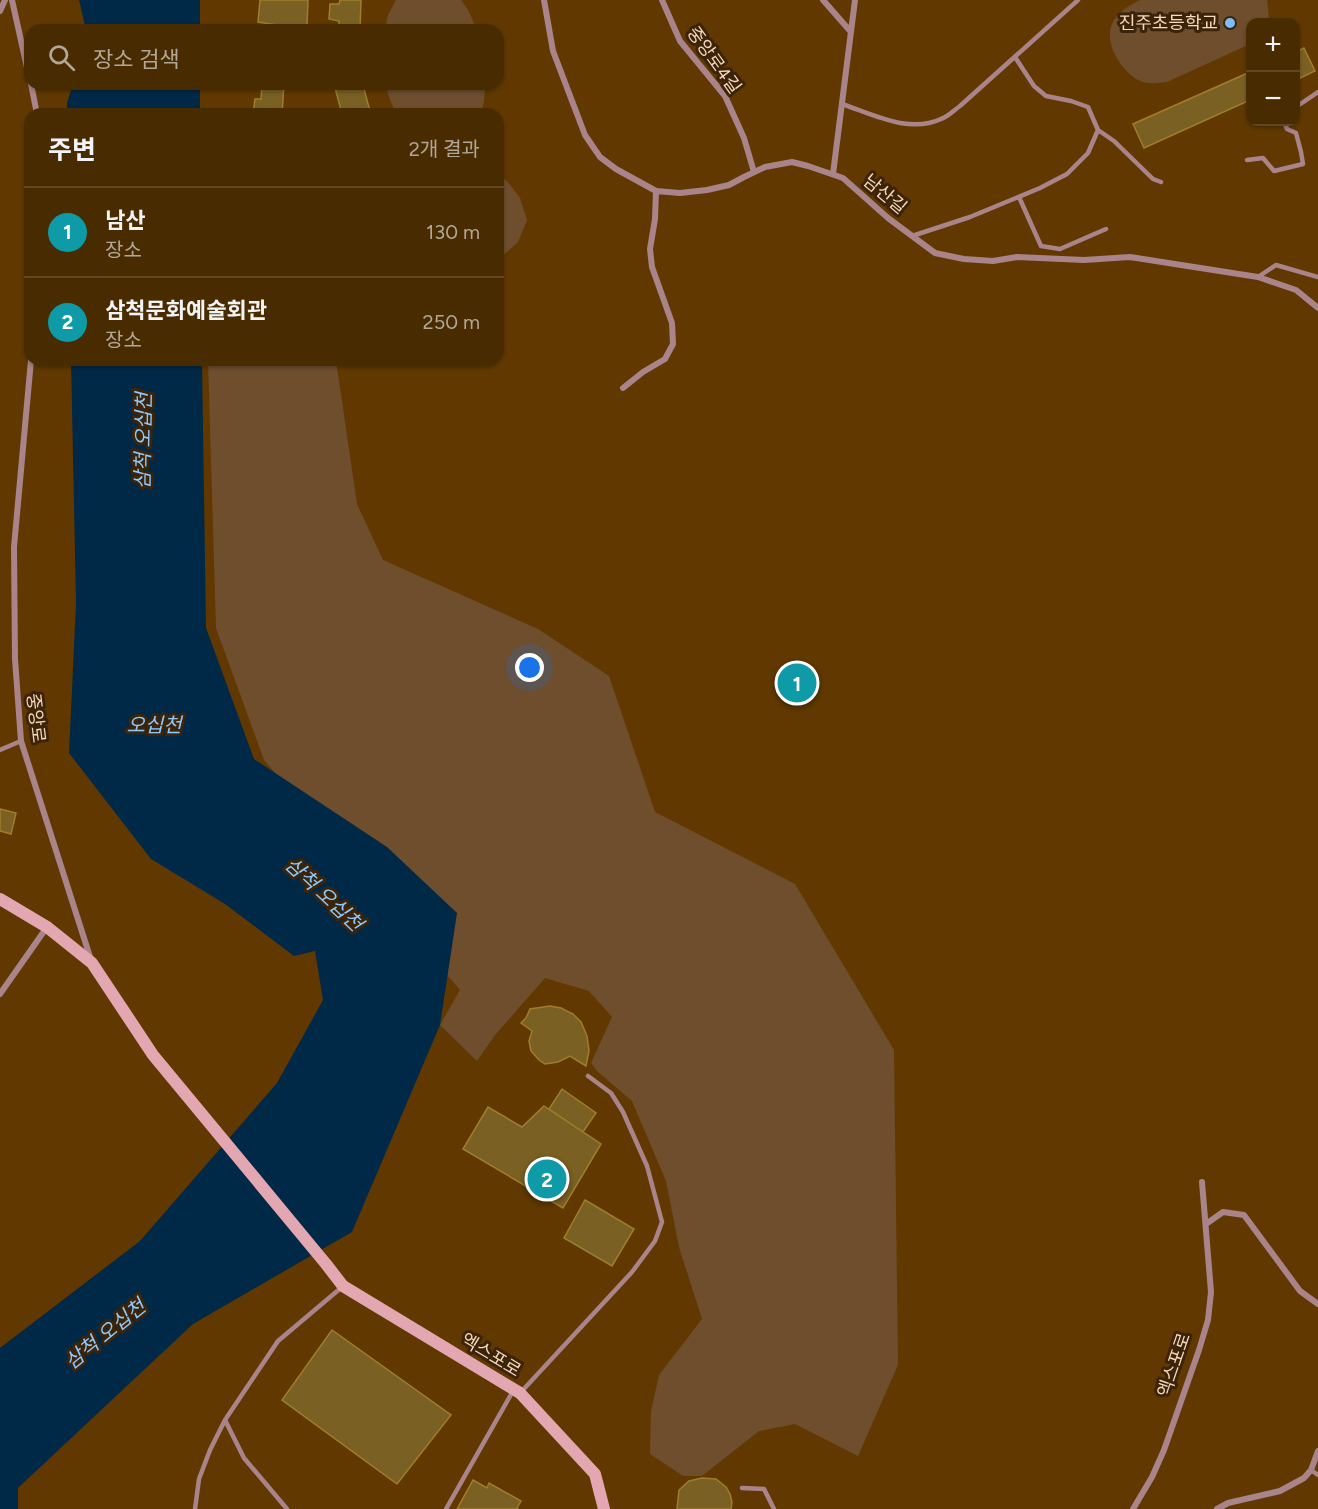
<!DOCTYPE html>
<html lang="ko">
<meta charset="utf-8">
<style>
body{margin:0;font-family:Figtree,"Noto Sans KR",sans-serif;background:#53370f;color:#f1f3f6}
.controls{position:absolute;right:18px;top:18px;display:grid;overflow:hidden;border-radius:12px;box-shadow:0 2px 4px #0004}
.controls button{width:54px;height:54px;display:grid;place-items:center;padding:0;border:0;border-bottom:2px solid #614722;background:#492b00;color:#f1f3f6;font:30px sans-serif}
.you{position:absolute;left:530px;top:668px;width:21px;height:21px;margin:-15px;border:4px solid #fff;border-radius:50%;background:#1a73e8;box-shadow:0 0 0 9px #1a73e833}
.badge{display:grid;place-items:center;width:39px;height:39px;border-radius:50%;background:#7cbef9;color:#fff;font-size:20px;font-weight:700}
.pin{position:absolute;translate:-50% -50%;border:3px solid #fff;box-shadow:0 2px 6px #0006}
.list{margin:0;padding:0;list-style:none}
h2{display:flex;justify-content:space-between;align-items:center;height:78px;margin:0;padding:0 24px;font-size:26px}
h2 small{font-size:20px;font-weight:400;color:#b1a799}
.list li{display:grid;grid-template-columns:39px 1fr auto;gap:18px;align-items:center;box-sizing:border-box;height:90px;padding:0 24px;border-top:2px solid #614722}
.list b{display:block;font-size:22px;white-space:nowrap}
.list p{margin:0;font-size:20px;white-space:nowrap;color:#b1a799}
.list em{font-size:20px;font-style:normal;color:#b1a799}
.icon{flex:none;width:33px;height:33px;fill:none;stroke:currentColor;stroke-width:2;stroke-linecap:round;stroke-linejoin:round}
.map{position:relative;flex:none;width:1318px;height:1509px;overflow:hidden}
.search{position:absolute;background:#492b00;box-shadow:0 2px 4px #0004;left:24px;top:24px;width:480px;height:66px;display:flex;align-items:center;gap:15px;box-sizing:border-box;padding:0 21px;border-radius:18px;color:#b1a799;font-size:22px}
.panel{position:absolute;background:#492b00;box-shadow:0 2px 4px #0004;left:24px;top:108px;width:480px;height:258px;border-radius:18px}
.map>svg:first-child{display:block}
.green{fill:#6e4e2d}
.water{fill:#002947}
.building{fill:#7a6123;stroke:#9f7e2b;stroke-width:1.5}
.lines{fill:none;stroke-linecap:round;stroke-linejoin:round}
.lane{stroke:#aa848b;stroke-width:4.5}
.street{stroke:#aa848b;stroke-width:6}
.secondary{stroke:#e3a7b2;stroke-width:12}
.poi-dot{fill:#7cbef9;stroke:#3b2409;stroke-width:2}
.labels{text-anchor:middle;stroke-width:6;stroke-linejoin:round;paint-order:stroke}
.poi-label{font-size:18px;fill:#f7d8ba;stroke:#3b2409;text-anchor:end}
.street-label{font-size:18px;fill:#f7d8ba;stroke:#3b2409}
.water-label{font-size:20px;font-style:italic;fill:#8ec9fd;stroke:#3b2409}
</style>
<div class="map">
<svg width="1318" height="1509" viewBox="0 0 1318 1509">
<rect width="100%" height="100%" fill="#613900"/>
<path class="green" d="M396 0H461L468 10 477 30H385L388 15Z
M1140 0H1267L1269 18 1268 22H1250V44L1167 82C1159 83 1151 84 1143 82 1124 75 1103 45 1112 24 1117 12 1129 6 1140 0Z
M385 84H485L484 101 481 114H396L390 100Z
M498 175 507 181 520 198 527 220 518 242 498 260Z
M208 360H336L357 504 383 560 538 629 609 676 655 812 795 884 894 1050 898 1365 858 1456 795 1424 759 1431 702 1476H683L650 1454 651 1411 659 1375 702 1319 679 1247 666 1181 632 1101 597 1071 591 1063 612 1017 589 991 545 978 495 1035 477 1061 440 1025 460 990 264 760 216 628Z"/>
<path class="water" d="M79 0H200V30H86Z
M73 84H200V114H67V103Z
M71 360H202L206 628 254 759 387 847 457 913 440 1025 352 1232 193 1324 18 1488V1509H0V1348L140 1241 277 1083 323 1000 315 951 294 956 225 904 151 859 69 753 76 603Z"/>
<path class="building" d="M260 0H308L307 26 277 25 258 22Z
M340 0H361L360 30H339V21L329 19 330 4H339Z
M270 25H277V30H269Z
M1304 48 1315 71 1296 80V52Z
M1250 72V100L1144 148 1133 124Z
M262 84H284L282 114H253L255 99H261Z
M334 84H364L365 93 371 114H342Z
M0 809 16 813 11 834 0 831Z
M550 1006 561 1008 573 1014 581 1022 587 1036 589 1051 586 1066 570 1056 558 1062 545 1064 539 1060 531 1051 529 1041 532 1031 521 1023 526 1018 530 1009Z
M562 1089 596 1113 583 1132 549 1109Z
M544 1106 601 1144 563 1208 463 1149 488 1107 522 1127Z
M585 1200 634 1229 612 1266 564 1238Z
M332 1330 451 1415 397 1484 282 1400Z
M702 1478 716 1479 726 1487 730 1494 732 1502 731 1509H677L679 1490 689 1481Z
M473 1480 487 1488 489 1483 521 1501 517 1508 518 1509H457Z"/>
<g class="lines">
<path class="lane" d="M1015 57 1034 86 1046 96 1071 101 1088 107 1098 130 1114 141 1153 179 1161 182
M842 104C872 114 909 134 941 119 948 117 954 110 960 106L1078 0
M1296 107 1318 92
M1247 160 1263 158 1274 171 1303 164 1301 152 1296 133 1287 129 1284 122
M1019 197 1041 246 1060 249 1106 229
M912 236 970 217 1040 188 1067 174 1088 153 1098 130
M1258 277 1276 265 1318 277
M0 750 21 741
M522 1391 632 1272 655 1241 662 1222 647 1166 623 1112 611 1093 588 1076
M225 1420 244 1458 287 1509
M1311 1470 1318 1475
M742 1488 764 1489 774 1509
M195 1509 199 1479 210 1450 225 1420 278 1341 342 1287
M446 1509 513 1391"/>
<path class="street" d="M12 0 30 81
M544 0 553 51 585 135 600 157 616 169 656 191 680 193 707 190 729 185 744 177 765 167 792 162 808 166 843 178 888 218 935 253 964 259 993 261 1017 257 1084 260 1130 257 1258 277 1296 290 1318 308
M662 0 680 41 725 96 744 138 754 172
M823 0 851 32
M0 11 5 0
M31 84 37 114
M833 174 855 0
M31 360 14 547 15 659 21 741 91 960
M623 388 643 372 665 359 673 344 672 323 652 267 650 249 655 219 656 191
M0 994 47 927
M1206 1224 1223 1212 1244 1215 1300 1291 1318 1304
M1133 1509 1152 1477 1164 1450 1199 1350 1208 1320 1211 1292 1202 1182
M1217 1509 1228 1503 1280 1491 1304 1478 1311 1470 1318 1451"/>
<path class="secondary" d="M0 899 47 927 92 963 153 1055 326 1264 343 1286 520 1393 595 1474 604 1509"/>
</g>
<circle class="poi-dot" cx="1230" cy="23" r="6"/>
<g class="labels">
<g class="poi-label">
<text x="1218" y="29">진주초등학교</text>
</g>
<g class="street-label">
<text transform="translate(714 60) rotate(54)" y="6">중앙로4길</text>
<text transform="translate(885 194) rotate(40)" y="6">남산길</text>
<text transform="translate(36 718) rotate(83)" y="6">중앙로</text>
<text transform="translate(491 1355) rotate(31)" y="6">엑스포로</text>
<text transform="translate(1174 1365) rotate(-71)" y="6">엑스포로</text>
</g>
<g class="water-label">
<text transform="translate(143 441) rotate(-89)" y="7">삼척 오십천</text>
<text x="154" y="732">오십천</text>
<text transform="translate(324 894) rotate(43)" y="7">삼척 오십천</text>
<text transform="translate(105 1334) rotate(-39)" y="7">삼척 오십천</text>
</g>
</g>
</svg>
<div class="controls">
<button>+</button>
<button>−</button>
</div>
<div class="you"></div>
<div class="pin badge" style="left:797px;top:683px;background:#0f9aa8">1</div>
<div class="pin badge" style="left:547px;top:1179px;background:#0f9aa8">2</div>
<div class="search"><svg class="icon" aria-label="search" viewBox="0 0 24 24"><circle cx="10" cy="10" r="6"/><path d="M15 15l6 6"/></svg>장소 검색</div>
<section class="panel">
<h2>주변<small>2개 결과</small></h2>
<ul class="list">
<li><span class="badge" style="background:#0f9aa8">1</span><div><b>남산</b><p>장소</p></div><em>130 m</em></li>
<li><span class="badge" style="background:#0f9aa8">2</span><div><b>삼척문화예술회관</b><p>장소</p></div><em>250 m</em></li>
</ul>
</section>
</div>
